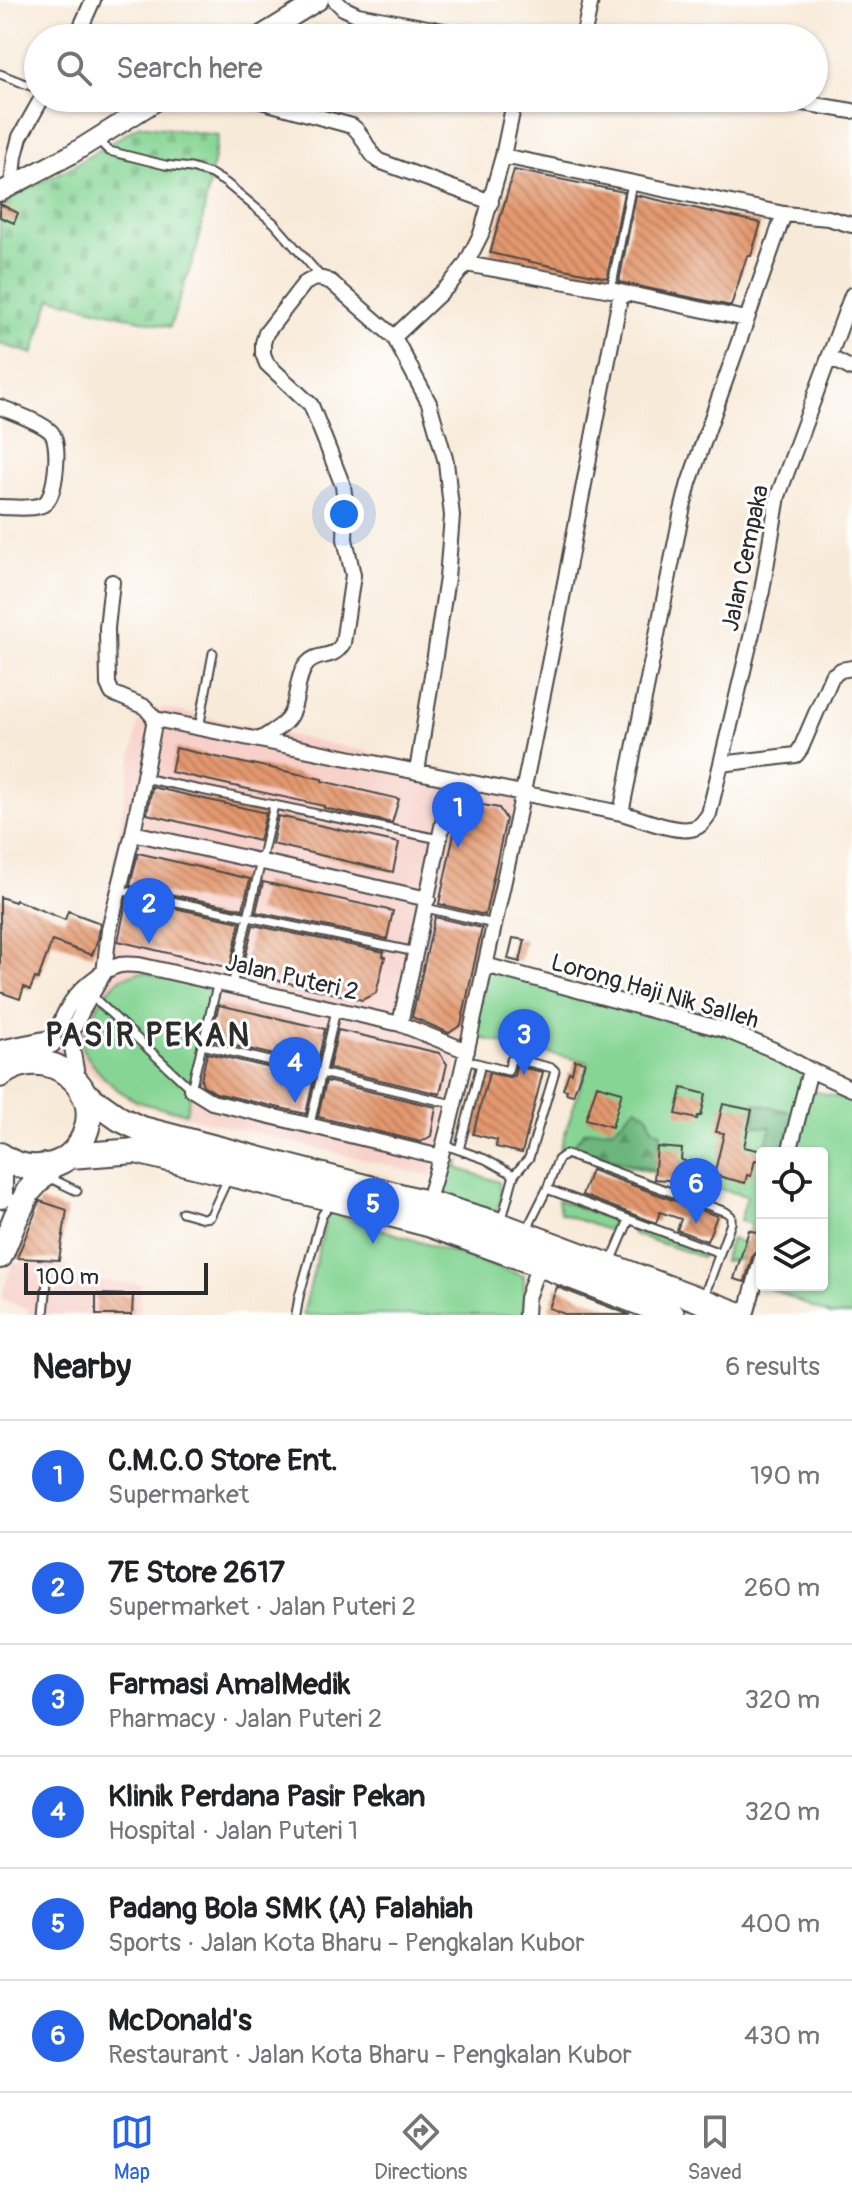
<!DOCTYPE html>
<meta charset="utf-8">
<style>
body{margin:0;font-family:Pangolin,sans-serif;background:#f2f2f2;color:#202124}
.controls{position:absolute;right:24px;bottom:24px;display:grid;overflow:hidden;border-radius:8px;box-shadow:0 2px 6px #0004}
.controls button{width:72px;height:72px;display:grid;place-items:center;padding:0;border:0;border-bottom:2px solid #e0e0e0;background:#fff;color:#202124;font:40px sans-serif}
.scale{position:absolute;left:24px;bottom:20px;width:184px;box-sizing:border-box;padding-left:8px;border:4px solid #2b2b2b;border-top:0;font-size:22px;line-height:28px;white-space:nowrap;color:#2b2b2b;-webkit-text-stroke:6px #fff;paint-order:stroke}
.you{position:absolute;left:344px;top:514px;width:28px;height:28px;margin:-20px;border:6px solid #fff;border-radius:50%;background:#1a73e8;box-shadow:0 0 0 12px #1a73e833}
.badge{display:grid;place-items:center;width:52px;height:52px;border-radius:50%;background:#2563eb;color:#fff;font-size:26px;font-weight:700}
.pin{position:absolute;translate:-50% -66px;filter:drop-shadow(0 2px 4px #0008)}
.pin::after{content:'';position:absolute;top:42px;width:28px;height:24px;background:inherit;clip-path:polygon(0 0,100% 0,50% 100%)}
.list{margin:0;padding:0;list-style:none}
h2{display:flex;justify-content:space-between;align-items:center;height:104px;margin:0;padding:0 32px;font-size:34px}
h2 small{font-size:26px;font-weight:400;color:#757577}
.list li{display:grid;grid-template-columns:52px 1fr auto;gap:24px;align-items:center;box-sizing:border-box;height:112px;padding:0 32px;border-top:2px solid #e0e0e0}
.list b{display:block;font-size:30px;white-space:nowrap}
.list p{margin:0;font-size:26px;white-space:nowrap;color:#757577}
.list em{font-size:26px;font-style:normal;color:#757577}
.icon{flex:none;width:44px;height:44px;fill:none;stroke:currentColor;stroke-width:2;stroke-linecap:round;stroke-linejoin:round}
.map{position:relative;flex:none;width:852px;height:1315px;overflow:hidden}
.search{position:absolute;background:#fff;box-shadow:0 2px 6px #0004;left:24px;right:24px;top:24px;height:88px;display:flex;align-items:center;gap:20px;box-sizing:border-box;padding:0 28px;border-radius:44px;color:#757577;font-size:30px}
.sheet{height:776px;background:#fff}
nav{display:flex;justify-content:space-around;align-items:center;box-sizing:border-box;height:112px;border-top:2px solid #e0e0e0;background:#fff;font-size:22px;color:#757577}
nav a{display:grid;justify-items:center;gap:4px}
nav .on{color:#2563eb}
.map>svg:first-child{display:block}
.built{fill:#f7d0c9}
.grass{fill:#86d594;stroke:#588060;stroke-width:2}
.forest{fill:url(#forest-firs);stroke:#4c7054;stroke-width:2}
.cemetery{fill:url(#cemetery-stones);stroke:#588060;stroke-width:2}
.park{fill:url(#park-dots);stroke:#588060;stroke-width:2}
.building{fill:url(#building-back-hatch)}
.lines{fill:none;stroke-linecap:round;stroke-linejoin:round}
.service-casing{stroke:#4a4845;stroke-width:11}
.minor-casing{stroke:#4a4845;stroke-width:18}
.tertiary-casing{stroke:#4a4845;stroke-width:22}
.primary-casing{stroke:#4a4845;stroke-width:26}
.trunk-casing{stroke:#4a4845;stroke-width:28}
.service{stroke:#fff;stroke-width:7}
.minor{stroke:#fff;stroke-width:14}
.tertiary{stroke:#fff;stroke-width:18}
.primary{stroke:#fff;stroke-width:22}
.trunk{stroke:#fff;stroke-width:24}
.labels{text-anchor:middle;stroke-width:6;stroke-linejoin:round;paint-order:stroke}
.street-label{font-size:24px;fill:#2b2b2b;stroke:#fff}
.district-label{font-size:32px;font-weight:bold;letter-spacing:2px;fill:#2b2b2b;stroke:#fff}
</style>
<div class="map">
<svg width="852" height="1315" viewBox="0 0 852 1315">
<defs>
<pattern id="forest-firs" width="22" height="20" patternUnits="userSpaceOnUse" patternTransform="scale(2)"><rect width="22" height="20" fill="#6cb67e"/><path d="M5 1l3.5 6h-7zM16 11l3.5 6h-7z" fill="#599467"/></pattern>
<pattern id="cemetery-stones" width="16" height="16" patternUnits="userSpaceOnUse" patternTransform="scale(2)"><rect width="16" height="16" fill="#86d594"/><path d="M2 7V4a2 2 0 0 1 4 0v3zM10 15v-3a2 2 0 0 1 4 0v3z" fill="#74b780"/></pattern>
<pattern id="park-dots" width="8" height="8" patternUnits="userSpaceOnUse" patternTransform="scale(2)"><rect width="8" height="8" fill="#86d594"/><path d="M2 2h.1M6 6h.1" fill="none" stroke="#74b780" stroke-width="1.8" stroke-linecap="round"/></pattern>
<pattern id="building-back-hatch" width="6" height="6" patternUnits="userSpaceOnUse" patternTransform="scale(2)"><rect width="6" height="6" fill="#e3986e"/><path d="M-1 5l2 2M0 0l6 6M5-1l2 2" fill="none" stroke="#b87c5b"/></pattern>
</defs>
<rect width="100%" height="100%" fill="#fff"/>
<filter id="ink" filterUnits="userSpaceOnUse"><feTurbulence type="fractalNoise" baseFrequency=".0125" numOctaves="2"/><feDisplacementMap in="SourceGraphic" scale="16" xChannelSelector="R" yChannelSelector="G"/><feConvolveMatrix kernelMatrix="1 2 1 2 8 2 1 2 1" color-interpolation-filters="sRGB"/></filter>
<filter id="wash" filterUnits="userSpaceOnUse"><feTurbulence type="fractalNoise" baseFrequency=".006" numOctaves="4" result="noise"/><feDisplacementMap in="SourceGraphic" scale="32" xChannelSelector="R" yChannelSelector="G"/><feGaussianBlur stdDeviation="1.8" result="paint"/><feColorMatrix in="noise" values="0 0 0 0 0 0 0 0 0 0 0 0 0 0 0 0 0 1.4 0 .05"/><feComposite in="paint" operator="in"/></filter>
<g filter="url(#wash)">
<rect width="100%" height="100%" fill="#f8ead9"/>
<path class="built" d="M163 708 521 785 431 1176 135 1104 58 1050 95 966 138 723Z
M13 1262 68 1264 69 1279 141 1284 140 1315H28V1309L1 1299Z"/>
<path class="grass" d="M485 965 725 1030 810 1070 789 1153H762V1234L749 1230 751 1224 740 1221 747 1196 560 1149 588 1062 480 1038 477 1046 470 1043Z
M141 972 216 990 186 1113C170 1109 150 1107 135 1100 112 1089 93 1068 81 1046 86 1026 103 989 122 978 127 975 135 974 141 972Z
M810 1090 852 1101V1315H830L762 1285H822V1153H794Z
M459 1162 457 1168 499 1182 501 1197 496 1212 440 1192 445 1171Z
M558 1200 614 1220 607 1230 560 1213Z
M328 1212 524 1276V1315H303Z
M632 1225 705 1252 702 1257 633 1234Z
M731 1239 744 1243 739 1260 723 1261Z"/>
<path class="forest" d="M755 1103 795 1113 784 1151 765 1147 771 1127 755 1126Z
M636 1107 647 1114 653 1129 661 1132 658 1171 571 1148 585 1131 614 1129Z"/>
<path class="cemetery" d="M140 125 218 135 198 245 170 327 51 298 33 354 0 344V203L73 166Z"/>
<path class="park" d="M387 28 444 38H385Z"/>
<g id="blocks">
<path class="building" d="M514 170 624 192 607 278 490 253Z
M636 195 761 223 751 256H747L731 306 619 282Z
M0 204 18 213 14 223 0 217Z
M176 748 252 765V764L322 779V781L399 799 392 823 324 808V806L171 772Z
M152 787 266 813 259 841 147 814Z
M471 803 499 808 506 819 485 915 439 904 459 810Z
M278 816 399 843 393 872 272 844Z
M138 853 250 879 243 909 130 886Z
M263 882 393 911 387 939 256 912Z
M0 897 15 902 16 900 26 904 65 920 68 911 100 923 98 939 92 955 52 941 38 979 35 978 30 990 24 987 20 999 0 992Z
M127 898 240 922 230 968 118 941Z
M435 917 482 928 461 1025 449 1033 412 1017Z
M253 925 384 952 383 956 385 957 376 993 362 1000 242 972Z
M513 938 525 940 520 962 508 959Z
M219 1005 325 1029 317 1065 210 1040Z
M338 1030 439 1053 447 1064 440 1094 329 1068Z
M207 1053 314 1078 306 1114 216 1093 203 1085 201 1080Z
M575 1060 585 1062 573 1095 566 1093 567 1090 563 1089 569 1072 572 1073Z
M516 1066 543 1072 522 1153 496 1147 497 1140 473 1134 489 1073 509 1077 514 1076Z
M326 1081 436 1107 431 1136 421 1142 318 1117Z
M597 1085 622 1092 612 1127 586 1119Z
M682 1088 706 1094 701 1116H698L697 1119 676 1114Z
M723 1104 752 1110 744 1147 762 1151V1161L755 1160 751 1176 747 1175 745 1183 714 1175 724 1133 716 1132Z
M657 1147 682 1149 681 1160 685 1161 684 1172H681L680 1181 654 1179Z
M591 1170 717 1216 707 1241 677 1230 681 1219 660 1212 656 1223 582 1195Z
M40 1201 67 1210 59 1260 17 1258Z
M749 1230 762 1234V1242L760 1247 753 1254 745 1282 734 1279Z
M557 1287 630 1315H567L549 1308Z
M96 1294 133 1295 132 1315H96Z"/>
</g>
</g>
<g filter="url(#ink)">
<use href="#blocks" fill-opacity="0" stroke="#4a4845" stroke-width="2"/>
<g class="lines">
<g class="service-casing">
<path id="service" d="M0 74 38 89
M98 140 109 151 165 165 191 168 211 174 226 183 274 223 322 278
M611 290 632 183
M199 728 213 653
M143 778 439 839
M119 890 416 952
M426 908 494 924
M232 986 274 805
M91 995 191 1089 218 982
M202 1045 453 1104
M465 1060 508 1071 511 1060 513 1058 552 1068 555 1071 529 1158 514 1175 502 1219
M310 1124 336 1010
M445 1145 485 1159 514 1175
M459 1150 481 1064
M46 1176 77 1191
M547 1189 720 1253
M182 1212 203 1218 210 1217 229 1176
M527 1229 547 1189 558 1160 566 1154 726 1212 731 1216V1223L704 1296
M611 1262 629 1220
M44 1315 47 1281
M296 1315 299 1297 322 1215 330 1204"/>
</g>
<g class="minor-casing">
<path id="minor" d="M335 0 343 8 358 15 481 38
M76 38 93 0
M583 38 591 0
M250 98 352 126C366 136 366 152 379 161L491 202
M773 98 852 111
M503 156 784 214 828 218 852 225
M12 186 15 156 20 137 42 98
M466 264 481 234 503 156 515 98
M394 337 450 284 466 264 611 290 746 319
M829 357 852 369
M0 407C14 413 41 422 51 432 61 443 56 497 44 504 33 510 12 507 0 507
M112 582 107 628 108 684 112 693 145 707 155 719 621 813C640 818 672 832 690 829 700 828 704 821 709 814L762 591 778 496 852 295
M260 740C268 734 278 729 285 722 300 707 294 678 307 664 318 651 333 661 343 643L353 575 345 539 346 508 343 486 311 405 267 364 263 354V343L266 333 304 284C314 277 320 277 331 282L394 337 429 403 446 462 452 516 447 578 417 772
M721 764 796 755 801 748 832 676 841 670 852 668
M621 813 682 511 689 483 784 214
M133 833 428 899
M485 965 725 1030 774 1050 810 1070 852 1089
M400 1024 452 780
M45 1047C55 1037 60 1022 67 1009 77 991 100 970 120 965 126 964 134 965 139 965L400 1024 467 1051
M78 1081 72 1047 73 1030 82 1011 104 973 109 930 133 833 155 719
M191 1089 212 1102 441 1157
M789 1153 810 1070
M427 1203C456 1110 474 1015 495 921 542 712 580 502 621 293
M526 1315 527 1298 539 1264
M746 1315 762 1257"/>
</g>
<g class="tertiary-casing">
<path id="tertiary" d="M257 38 319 0
M0 192 70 155 161 98"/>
</g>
<g class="primary-casing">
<path id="primary" d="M0 1052 50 1042"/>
</g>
<g class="trunk-casing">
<path id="trunk" d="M0 1075C47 1039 111 1089 81 1142 73 1155 61 1164 46 1166 29 1170 14 1165 0 1155
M83 1093 120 1119 139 1128 427 1203 500 1225 740 1315
M70 1156 136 1151 333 1199 431 1225 539 1264 672 1315
M0 1170V1196
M0 1256 16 1217 28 1192 52 1165"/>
</g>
<use href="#service" class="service"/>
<use href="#minor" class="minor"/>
<use href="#tertiary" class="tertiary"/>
<use href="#primary" class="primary"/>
<use href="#trunk" class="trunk"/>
</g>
</g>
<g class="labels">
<g class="street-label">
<text transform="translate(745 558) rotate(-78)" y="8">Jalan Cempaka</text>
<text transform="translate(292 977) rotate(13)" y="8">Jalan Puteri 2</text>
<text transform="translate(655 991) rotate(16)" y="8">Lorong Haji Nik Salleh</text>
</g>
<g class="district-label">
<text x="148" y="1046">PASIR PEKAN</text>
</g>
</g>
</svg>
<div class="controls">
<button><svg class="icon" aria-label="locate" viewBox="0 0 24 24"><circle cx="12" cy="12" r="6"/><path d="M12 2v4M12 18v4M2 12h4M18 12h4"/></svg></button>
<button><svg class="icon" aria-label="layers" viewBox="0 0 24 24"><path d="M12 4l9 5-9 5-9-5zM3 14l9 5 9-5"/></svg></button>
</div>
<div class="scale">100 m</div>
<div class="you"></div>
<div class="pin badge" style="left:458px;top:848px">1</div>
<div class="pin badge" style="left:149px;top:944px">2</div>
<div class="pin badge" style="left:524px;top:1075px">3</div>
<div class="pin badge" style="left:295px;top:1103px">4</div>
<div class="pin badge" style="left:373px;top:1244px">5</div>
<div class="pin badge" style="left:696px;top:1224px">6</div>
<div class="search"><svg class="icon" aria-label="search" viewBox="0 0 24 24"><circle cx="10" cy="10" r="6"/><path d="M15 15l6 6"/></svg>Search here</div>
</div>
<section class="sheet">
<h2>Nearby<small>6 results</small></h2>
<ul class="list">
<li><span class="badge">1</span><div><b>C.M.C.O Store Ent.</b><p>Supermarket</p></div><em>190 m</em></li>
<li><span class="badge">2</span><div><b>7E Store 2617</b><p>Supermarket · Jalan Puteri 2</p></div><em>260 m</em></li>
<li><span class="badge">3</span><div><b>Farmasi AmalMedik</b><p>Pharmacy · Jalan Puteri 2</p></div><em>320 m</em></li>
<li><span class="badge">4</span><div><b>Klinik Perdana Pasir Pekan</b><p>Hospital · Jalan Puteri 1</p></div><em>320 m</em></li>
<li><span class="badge">5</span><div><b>Padang Bola SMK (A) Falahiah</b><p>Sports · Jalan Kota Bharu - Pengkalan Kubor</p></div><em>400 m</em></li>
<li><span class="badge">6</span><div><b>McDonald's</b><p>Restaurant · Jalan Kota Bharu - Pengkalan Kubor</p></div><em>430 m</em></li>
</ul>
</section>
<nav>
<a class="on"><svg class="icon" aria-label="map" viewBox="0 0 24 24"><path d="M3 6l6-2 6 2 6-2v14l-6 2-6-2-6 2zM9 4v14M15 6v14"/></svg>Map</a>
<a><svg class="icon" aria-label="directions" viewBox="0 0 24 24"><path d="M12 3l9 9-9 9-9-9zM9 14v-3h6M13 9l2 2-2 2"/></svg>Directions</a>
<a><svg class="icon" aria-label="saved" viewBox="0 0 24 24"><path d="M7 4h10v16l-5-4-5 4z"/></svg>Saved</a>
</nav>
